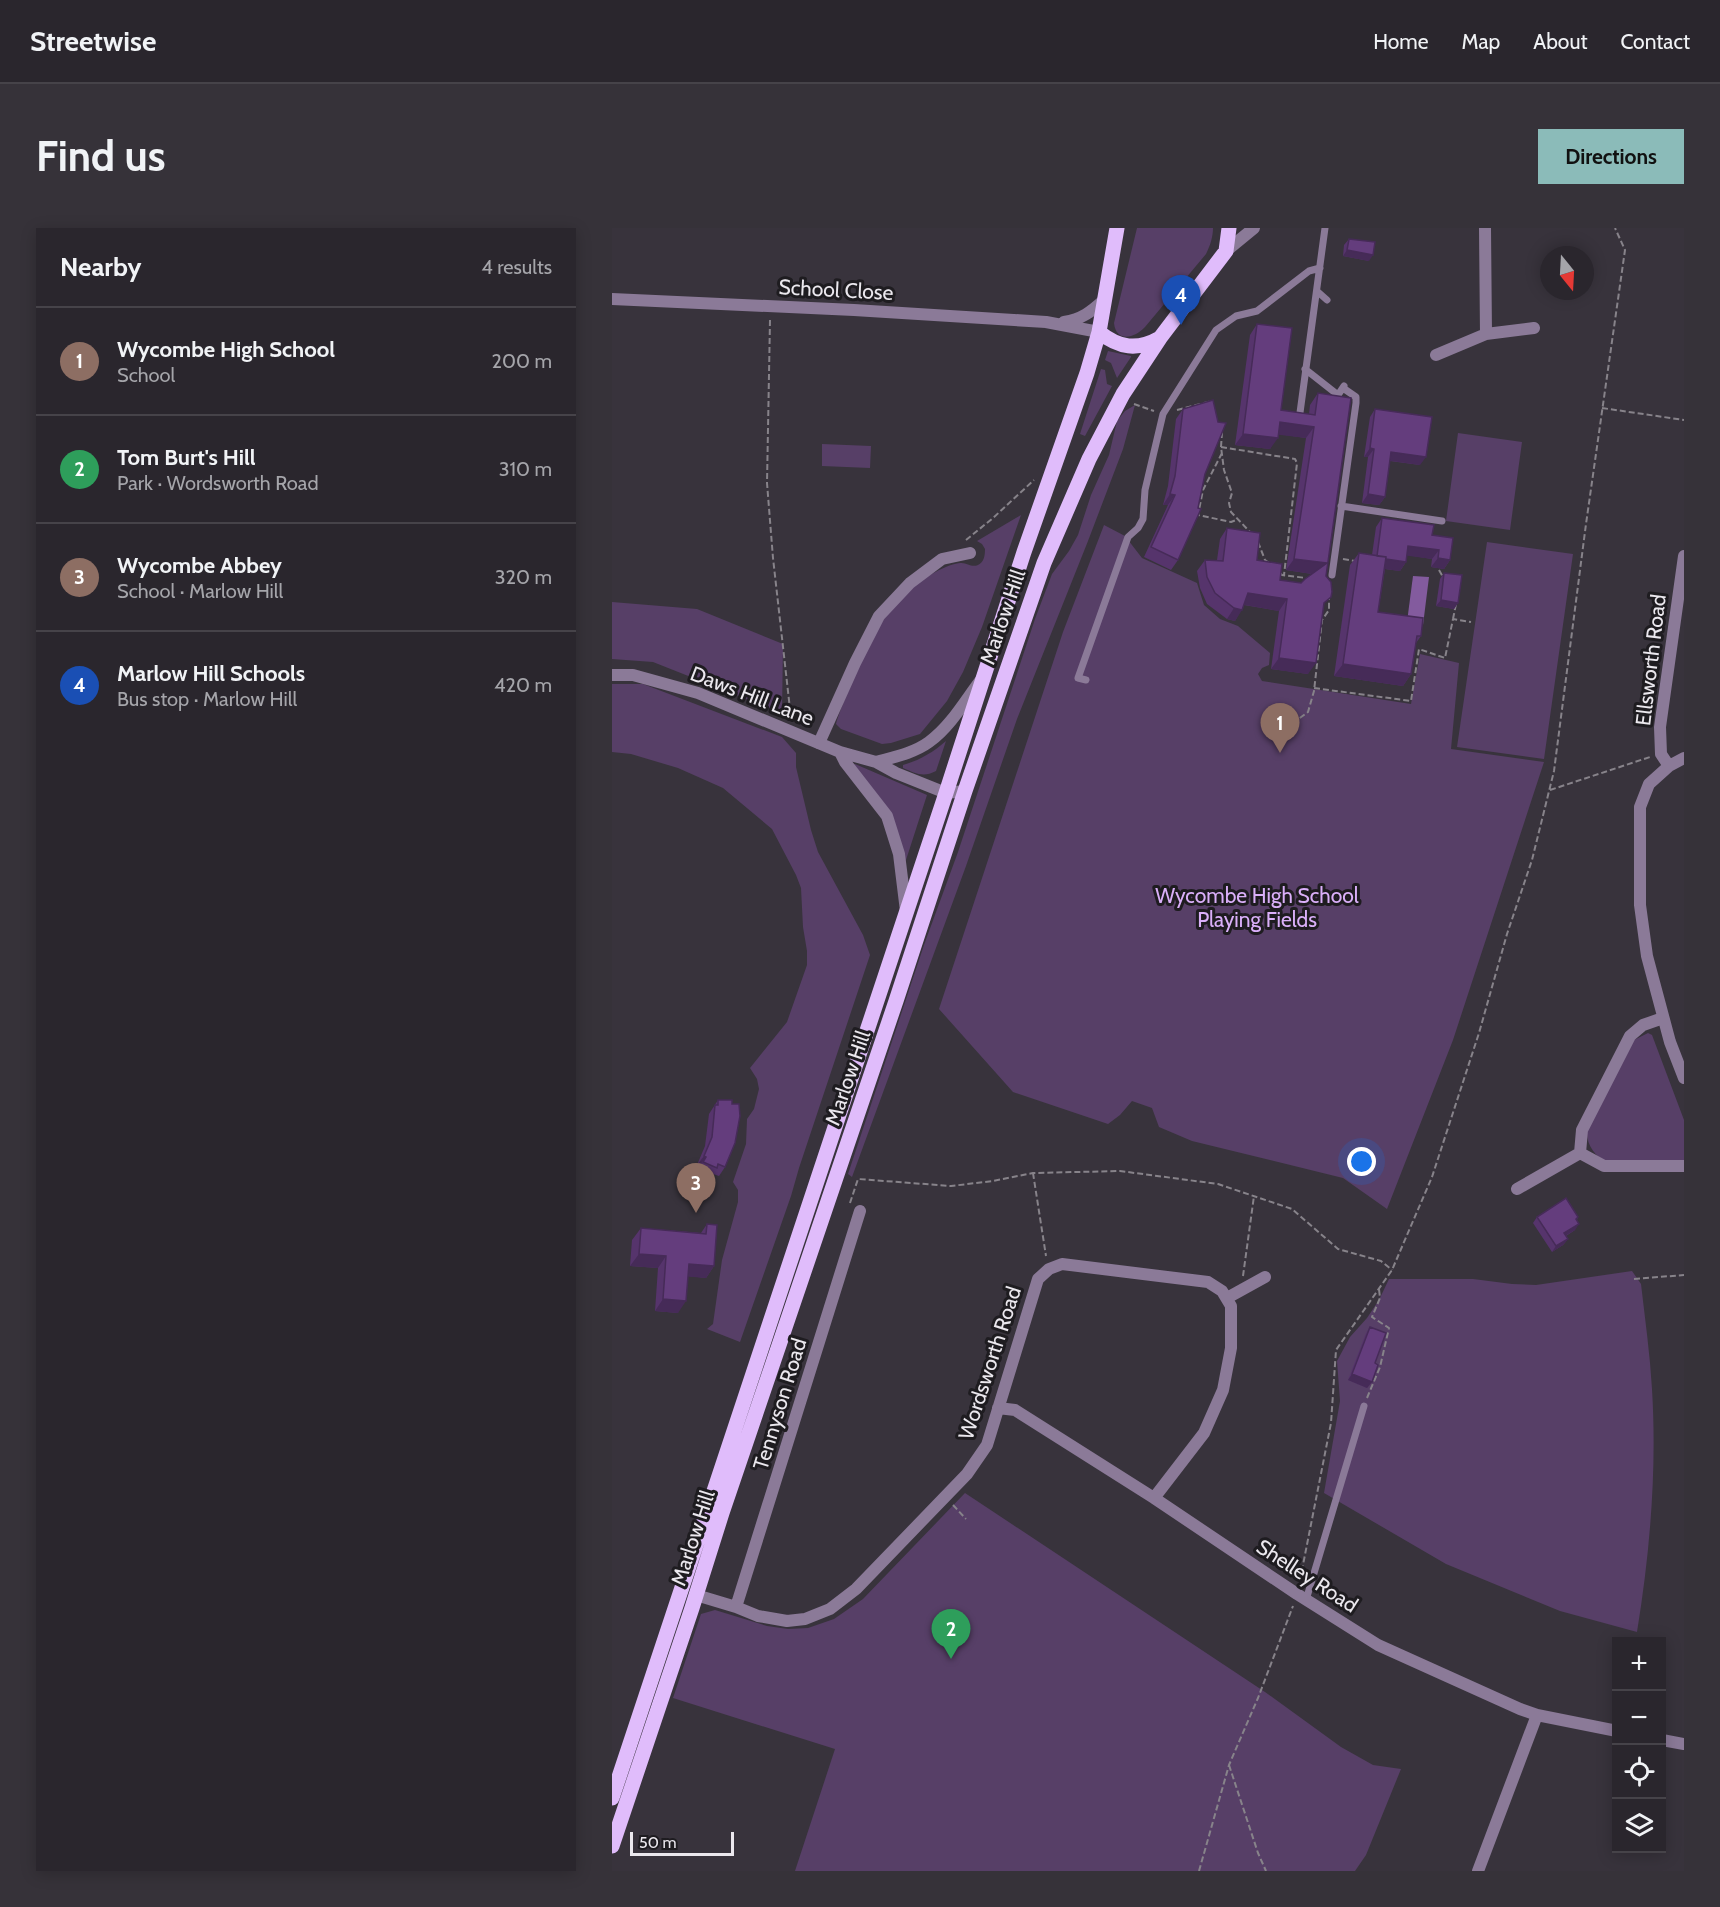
<!DOCTYPE html>
<meta charset="utf-8">
<style>
body{margin:0;font-family:Cabin,sans-serif;background:#363239;color:#f1f3f6}
.controls{position:absolute;right:18px;bottom:18px;display:grid;overflow:hidden;border-radius:0px;box-shadow:0 3px 15px #0003}
.controls button{width:54px;height:54px;display:grid;place-items:center;padding:0;border:0;border-bottom:2px solid #464349;background:#2a262d;color:#f1f3f6;font:30px sans-serif}
.compass{position:absolute;left:928px;top:18px;width:54px;height:54px;border-radius:50%;background:#2a262d;box-shadow:0 3px 15px #0003;rotate:162deg}
.scale{position:absolute;left:18px;bottom:15px;width:104px;box-sizing:border-box;padding-left:6px;border:3px solid #ebe8ee;border-top:0;font-size:16px;line-height:21px;white-space:nowrap;color:#ebe8ee;-webkit-text-stroke:4px #1e1c20;paint-order:stroke}
.you{position:absolute;left:750px;top:934px;width:21px;height:21px;margin:-15px;border:4px solid #fff;border-radius:50%;background:#1a73e8;box-shadow:0 0 0 9px #1a73e833}
.badge{display:grid;place-items:center;width:39px;height:39px;border-radius:50%;background:#8bbbb9;color:#fff;font-size:20px;font-weight:700}
.pin{position:absolute;translate:-50% -50px;filter:drop-shadow(0 2px 3px #0008)}
.pin::after{content:'';position:absolute;top:32px;width:21px;height:18px;background:inherit;clip-path:polygon(0 0,100% 0,50% 100%)}
.list{margin:0;padding:0;list-style:none}
h2{display:flex;justify-content:space-between;align-items:center;height:78px;margin:0;padding:0 24px;font-size:26px}
h2 small{font-size:20px;font-weight:400;color:#a5a5aa}
.list li{display:grid;grid-template-columns:39px 1fr auto;gap:18px;align-items:center;box-sizing:border-box;height:108px;padding:0 24px;border-top:2px solid #464349}
.list b{display:block;font-size:22px;white-space:nowrap}
.list p{margin:0;font-size:20px;white-space:nowrap;color:#a5a5aa}
.list em{font-size:20px;font-style:normal;color:#a5a5aa}
.icon{flex:none;width:33px;height:33px;fill:none;stroke:currentColor;stroke-width:2;stroke-linecap:round;stroke-linejoin:round}
.map{position:relative;flex:none;width:1072px;height:1643px;overflow:hidden;border-radius:0px}
header{display:flex;align-items:center;gap:36px;box-sizing:border-box;height:84px;padding:0 30px;background:#2a262d;border-bottom:2px solid #464349}
header strong{font-size:28px}
nav{display:flex;gap:33px;margin-inline-start:auto;font-size:21px}
.intro{display:flex;align-items:center;justify-content:space-between;box-sizing:border-box;height:144px;padding:0 36px}
h1{margin:0;font-size:42px}
.button{padding:15px 27px;border-radius:0px;background:#8bbbb9;color:#111;font-size:21px;font-weight:700}
main{display:flex;gap:36px;padding:0 36px}
aside{flex:1;background:#2a262d;border-radius:0px;box-shadow:0 3px 15px #0003}
.map>svg:first-child{display:block}
.green{fill:#573f67}
.water{fill:#835b9e}
.lines{fill:none;stroke-linecap:round;stroke-linejoin:round}
.path{stroke:#87838a;stroke-width:2;stroke-dasharray:6 3;stroke-linecap:butt}
.service{stroke:#8b7a98;stroke-width:7}
.minor{stroke:#8b7a98;stroke-width:12}
.tertiary{stroke:#8b7a98;stroke-width:12}
.primary{stroke:#e0bcfb;stroke-width:15}
.wall{fill:#56346c}
.shaded-wall{fill:#462b58}
.building{fill:#643d7d;stroke:#462b58;stroke-width:1.5}
.labels{text-anchor:middle;stroke-width:6;stroke-linejoin:round;paint-order:stroke}
.street-label{font-size:21px;fill:#ebe8ee;stroke:#1e1c20}
.park-label{font-size:21px;fill:#daaff9;stroke:#1e1c20}
</style>
<header>
<strong>Streetwise</strong>
<nav><a>Home</a><a>Map</a><a>About</a><a>Contact</a></nav>
</header>
<div class="intro"><h1>Find us</h1><a class="button">Directions</a></div>
<main>
<aside>
<h2>Nearby<small>4 results</small></h2>
<ul class="list">
<li><span class="badge" style="background:#8d6e63">1</span><div><b>Wycombe High School</b><p>School</p></div><em>200 m</em></li>
<li><span class="badge" style="background:#2e9e5b">2</span><div><b>Tom Burt's Hill</b><p>Park · Wordsworth Road</p></div><em>310 m</em></li>
<li><span class="badge" style="background:#8d6e63">3</span><div><b>Wycombe Abbey</b><p>School · Marlow Hill</p></div><em>320 m</em></li>
<li><span class="badge" style="background:#1a4fb4">4</span><div><b>Marlow Hill Schools</b><p>Bus stop · Marlow Hill</p></div><em>420 m</em></li>
</ul>
</aside>
<div class="map">
<svg width="1072" height="1643" viewBox="0 0 1072 1643">
<rect width="100%" height="100%" fill="#38333c"/>
<path class="green" d="M525 0H601C601 9 598 18 594 26L533 99C523 110 504 115 502 95Z
M496 123 519 128V129L505 150 499 135 493 132Z
M489 141 493 142 495 156 500 158 473 208 468 206Z
M523 177 511 221 476 313 405 491 354 638 240 949 236 946 312 717 346 624 423 391 440 346 457 323 466 307 479 267 497 227 505 193 513 183Z
M846 205 910 214 898 302 834 293Z
M210 216 259 218 258 240 210 238Z
M409 287 370 399 351 444 335 473 308 506 279 515 270 516 229 501 224 496C234 464 268 386 292 365 303 355 333 336 348 335 355 334 359 340 366 337 372 334 373 328 373 321L370 316 365 313Z
M492 297 513 308 530 330 585 355 592 377 608 391 626 398 658 425 657 437 650 440 646 446 650 453 799 476 808 426 847 435 839 521 932 534 841 812 775 981 731 950 580 913 547 899 540 880 520 873 508 887 496 896 401 864 327 781 451 404Z
M875 314 961 326 932 531 845 519Z
M0 374 85 381 171 416 170 485 41 434 0 431Z
M0 456H31L170 509 184 525V539L199 602 206 624 251 707 258 727 187 940 179 968 128 1114 95 1101 101 1096 110 1032 126 974V962L121 954 134 916 135 891 142 881 147 861 145 851 138 840 175 794 195 737V723L191 699 189 660 184 647 160 601 111 560 66 540 19 526 0 524Z
M334 513 324 543C311 550 303 545 291 540V537C308 532 320 525 334 513Z
M243 536 315 567 294 632 293 633 241 537Z
M1036 805 1040 807 1072 892V933L995 935C983 928 974 917 975 902L1022 812Z
M1020 1043 1029 1056C1033 1091 1038 1126 1040 1161 1045 1242 1038 1324 1025 1404L948 1383 834 1336 712 1265 728 1173 725 1133 738 1109 755 1090 767 1072 777 1051H861L900 1056 924 1057Z
M353 1265 653 1464 729 1519 761 1537 789 1541 754 1627 743 1643H183L223 1521 61 1470 89 1386 103 1382 155 1398 176 1401 196 1400 222 1391 251 1371Z"/>
<path class="water" d="M801 348 817 349 811 397 795 394Z"/>
<g class="lines">
<path class="path" d="M158 92 155 255 161 330 179 490
M522 176 542 183
M990 180 1072 192
M565 182 600 173 601 176
M610 204 609 219 612 242 620 265 617 275 619 284 639 305
M609 219 683 231 685 235 672 347
M610 225 591 262 586 287 619 294 624 292
M354 312 381 290 422 252
M646 314 653 332 657 335
M731 331 743 333
M827 342 831 349
M668 345 670 347 694 350
M841 391 844 376
M702 460 799 473 807 421 833 430 841 391 859 394
M666 506 696 484 702 463 710 392 717 382V369
M938 562 1038 529
M421 945 434 1028
M238 975 246 951 339 958 381 953 421 945 508 943 606 956 680 981 726 1021 769 1033 780 1042
M631 1048 642 968
M1022 1051 1072 1047
M755 1170 768 1139 777 1100 760 1089 768 1070 767 1061
M341 1277 354 1291
M688 1352 719 1195 724 1122 780 1042 820 949 867 805 895 706 920 632 942 543 974 296 1013 22 1003 0
M617 1537 646 1625 654 1643
M587 1643 617 1537 646 1470 681 1378"/>
<path class="service" d="M706 64 715 72
M693 141 726 167 732 158
M687 192 713 0
M729 278 830 293
M720 347 744 175V169L731 160
M474 452 466 450 516 309 526 300 531 291 533 262 551 186 604 102 624 88 645 83 697 43 708 40
M694 1372 752 1178"/>
<path class="minor" d="M0 71 242 82 434 94 487 104
M452 94C470 91 479 84 492 72
M874 106 922 100
M824 127 874 106 873 0
M207 515 243 435 267 388 298 355 330 331 358 325
M1072 530 1057 538 1037 556 1028 579V677L1035 728 1058 814 1072 850
M1057 538 1049 526 1048 499 1072 328
M968 925 970 902 1018 808 1031 797 1051 790
M905 961 968 925 992 938H1072
M615 1070 653 1049
M386 1180 403 1182 542 1270 685 1366 766 1417 908 1481 925 1487 1005 1503
M84 1367 124 1379 146 1388 175 1393 193 1391 218 1381 244 1361 355 1246 375 1217 426 1051 437 1041 450 1036 596 1054 610 1063 619 1078V1120L611 1162 592 1205 542 1270
M124 1379 248 983
M1050 1512 1072 1516
M866 1643 925 1487"/>
<path class="tertiary" d="M614 23 642 0
M0 447H21L86 465 228 524 264 534 284 545 334 565 353 563
M228 524 233 534 275 588 287 626 294 683
M264 534C282 529 302 525 317 514 338 499 353 473 368 453"/>
<path class="primary" d="M487 104C507 120 525 123 548 110
M0 1570 334 565 412 324 475 145 487 104 505 0
M0 1618 80 1380 110 1285 284 773 353 563 432 335 477 231 511 166 548 110 614 23 617 0"/>
</g>
<path class="wall" d="M737 11 757 33 731 28 732 17Z
M645 96 669 182 697 186 698 177 706 165 714 348 712 378 696 446 659 441 667 383 632 377 623 393 615 391 595 376 588 360 585 343 593 332H605L608 311 615 300 645 332 668 352 689 355 700 346 674 342 694 210 666 206 658 221 623 217 638 107Z
M571 181 593 246 566 332 559 342 532 329 556 277H551L556 258 564 191Z
M763 181 808 237 778 233 773 269 767 277 750 275 756 229H752L758 189Z
M770 290 820 307 838 332 832 341 819 339 820 331 795 327 794 334 788 343 773 341 766 384 809 408 804 415 799 446 791 458 722 448 738 337 747 325 760 327 764 299Z
M832 345 846 375 842 381 824 378 828 351Z
M106 872 113 939 107 948 101 946 98 949 85 943 87 938 85 937 93 918 97 886Z
M925 989H966L965 992 963 1002 954 1008 956 1011 951 1017 940 1024 921 995Z
M95 996 102 1038 94 1050 76 1048 66 1085 43 1083 46 1040 18 1038 20 1012 29 1000 89 1005Z
M758 1099 763 1135 760 1154 755 1160 736 1152 754 1105Z"/>
<path class="shaded-wall" d="M735 22 761 27 757 33 731 28Z
M668 194 702 199 694 210 660 206Z
M631 206 666 210 658 221 623 217Z
M758 220 762 221 756 229H752Z
M779 224 814 229 808 237 773 232Z
M558 266 563 267 556 277H551Z
M756 266 773 269 767 277 750 275Z
M796 318 827 322 820 331 790 327Z
M765 330 794 334 788 343 758 339Z
M826 330 838 332 832 341 819 339Z
M682 331 715 335 707 347 674 342Z
M636 365 675 371 667 383 628 376Z
M829 372 846 375 842 381 824 378Z
M622 380 630 382 623 393 615 391Z
M667 430 704 435 696 446 659 441Z
M731 436 799 446 791 458 722 448Z
M92 928 94 929 87 938 85 937Z
M967 996 963 1002 948 1011 952 1005Z
M956 1011 951 1017 940 1024 944 1018Z
M27 1026 54 1028 46 1040 18 1038Z
M77 1036 102 1038 94 1050 69 1048Z
M51 1071 74 1073 66 1085 43 1083Z
M740 1146 760 1154 755 1160 736 1152Z"/>
<path class="building" d="M737 11 763 14 761 27 735 22Z
M645 96 680 100 669 182 703 187 706 165 739 170 714 348 719 354 720 364 719 369 712 375 704 435 667 430 675 371 636 365 630 382 622 380 603 365 595 349 593 332 611 333 615 300 648 305 645 332 670 336 668 352 689 355 693 351 715 335 682 331 702 199 668 194 666 210 631 206Z
M601 172 606 194 614 195 593 246 586 280 589 281 566 332 539 319 563 267 558 266 563 248 571 181Z
M763 181 820 189 814 229 779 224 773 269 756 266 762 221 758 220Z
M770 290 822 297 820 307 841 310 838 332 826 330 827 322 796 318 794 334 774 331V329L765 328Z
M747 325 774 329 766 384 811 390 809 408H805L799 446 731 436Z
M832 345 850 347 846 375 829 372Z
M106 872H120V876H127L128 888 123 915 113 939 106 936 105 940 91 934 94 929 92 928 100 909 103 877H106Z
M954 970 966 989 964 991 967 996 952 1005 956 1011 944 1018 925 989Z
M95 996 105 997 102 1038 77 1036 74 1073 51 1071 54 1028 27 1026 29 1000 94 1006Z
M758 1099 774 1105 763 1135 766 1137 760 1154 740 1146Z"/>
<g class="labels">
<g class="street-label">
<text transform="translate(224 62) rotate(3)" y="7">School Close</text>
<text transform="translate(391 389) rotate(-71)" y="7">Marlow Hill</text>
<text transform="translate(1039 432) rotate(-83)" y="7">Ellsworth Road</text>
<text transform="translate(140 468) rotate(21)" y="7">Daws Hill Lane</text>
<text transform="translate(236 850) rotate(-71)" y="7">Marlow Hill</text>
<text transform="translate(378 1135) rotate(-72)" y="7">Wordsworth Road</text>
<text transform="translate(168 1176) rotate(-73)" y="7">Tennyson Road</text>
<text transform="translate(81 1310) rotate(-72)" y="7">Marlow Hill</text>
<text transform="translate(695 1348) rotate(33)" y="7">Shelley Road</text>
</g>
<g class="park-label">
<text x="645" y="675">Wycombe High School<tspan x="645" dy="24">Playing Fields</tspan></text>
</g>
</g>
</svg>
<div class="controls">
<button>+</button>
<button>−</button>
<button><svg class="icon" aria-label="locate" viewBox="0 0 24 24"><circle cx="12" cy="12" r="6"/><path d="M12 2v4M12 18v4M2 12h4M18 12h4"/></svg></button>
<button><svg class="icon" aria-label="layers" viewBox="0 0 24 24"><path d="M12 4l9 5-9 5-9-5zM3 14l9 5 9-5"/></svg></button>
</div>
<svg class="compass" viewBox="-18 -18 36 36"><path d="M0-13l5 13h-10z" fill="#e53935"/><path d="M0 13l5-13h-10z" fill="#a5a5aa"/></svg>
<div class="scale">50 m</div>
<div class="you"></div>
<div class="pin badge" style="left:668px;top:525px;background:#8d6e63">1</div>
<div class="pin badge" style="left:339px;top:1431px;background:#2e9e5b">2</div>
<div class="pin badge" style="left:84px;top:985px;background:#8d6e63">3</div>
<div class="pin badge" style="left:569px;top:97px;background:#1a4fb4">4</div>
</div>
</main>
